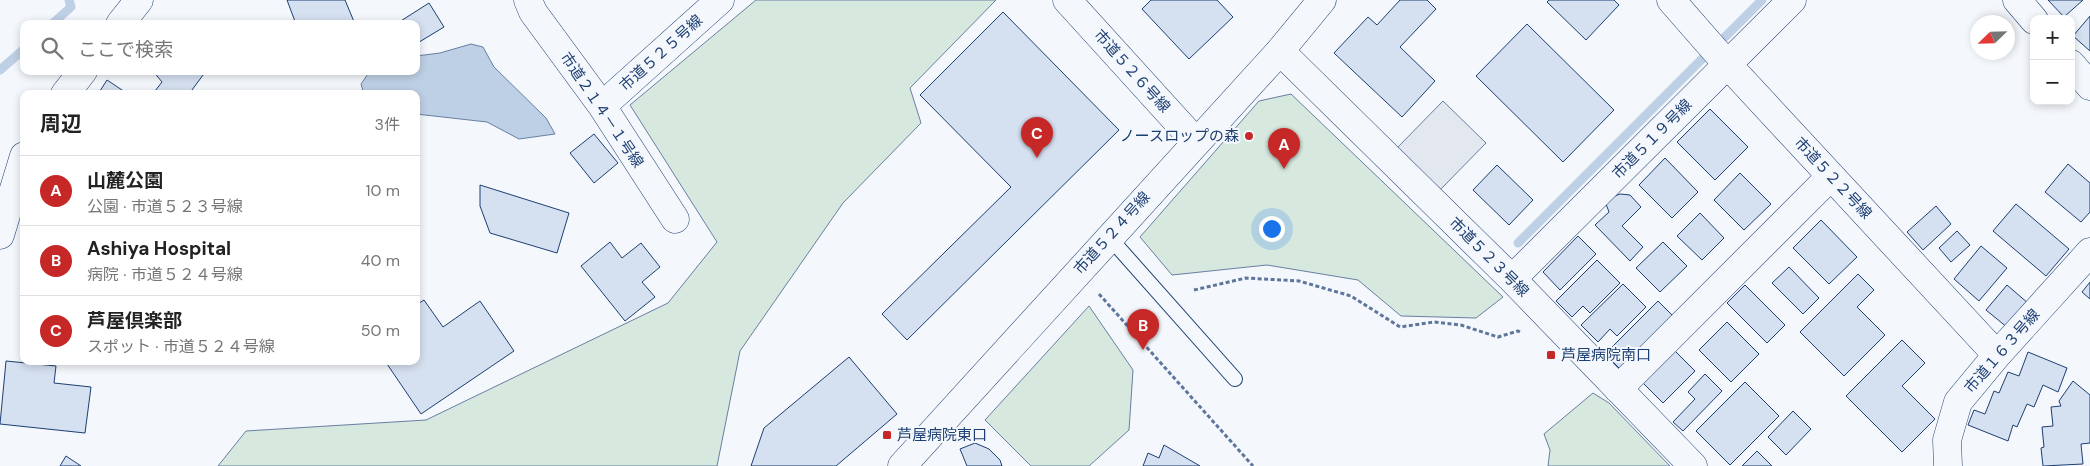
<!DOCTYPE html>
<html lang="ja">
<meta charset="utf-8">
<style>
body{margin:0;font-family:"DM Sans","Noto Sans JP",sans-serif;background:#f2f2f2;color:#222}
.controls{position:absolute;right:15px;top:15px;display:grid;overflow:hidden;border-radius:10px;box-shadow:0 2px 8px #0003}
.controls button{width:45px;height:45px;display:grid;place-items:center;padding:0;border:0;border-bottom:1px solid #e0e0e0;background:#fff;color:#222;font:25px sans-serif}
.compass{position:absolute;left:1970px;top:15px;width:45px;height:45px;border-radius:50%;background:#fff;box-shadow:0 2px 8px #0003;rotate:247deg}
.you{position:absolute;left:1271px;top:228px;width:18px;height:18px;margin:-12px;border:4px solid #fff;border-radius:50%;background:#1a73e8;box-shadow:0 0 0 8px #1a73e833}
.badge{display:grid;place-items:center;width:32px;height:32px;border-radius:50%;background:#c62828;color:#fff;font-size:16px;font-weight:700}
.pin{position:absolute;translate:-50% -41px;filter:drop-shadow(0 1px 2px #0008)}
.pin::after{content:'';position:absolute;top:26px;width:18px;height:15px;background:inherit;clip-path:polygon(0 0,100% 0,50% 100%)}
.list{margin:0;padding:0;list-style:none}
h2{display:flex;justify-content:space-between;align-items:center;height:65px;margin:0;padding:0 20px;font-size:21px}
h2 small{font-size:16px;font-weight:400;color:#767676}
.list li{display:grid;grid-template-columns:32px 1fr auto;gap:15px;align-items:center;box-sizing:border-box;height:70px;padding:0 20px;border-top:1px solid #e0e0e0}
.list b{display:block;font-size:19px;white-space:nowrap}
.list p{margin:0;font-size:16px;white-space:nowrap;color:#767676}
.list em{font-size:16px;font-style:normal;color:#767676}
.icon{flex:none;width:28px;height:28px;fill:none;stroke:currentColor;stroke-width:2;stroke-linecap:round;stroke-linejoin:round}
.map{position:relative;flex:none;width:2090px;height:466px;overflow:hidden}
.search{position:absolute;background:#fff;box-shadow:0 2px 8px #0003;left:20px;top:20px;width:400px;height:55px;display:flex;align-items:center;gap:12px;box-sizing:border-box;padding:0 18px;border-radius:10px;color:#767676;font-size:19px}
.panel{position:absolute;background:#fff;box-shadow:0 2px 8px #0003;left:20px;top:90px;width:400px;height:275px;border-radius:10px}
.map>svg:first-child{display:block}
.green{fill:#d7e8df;stroke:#687fa3}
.parking{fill:#e3e8f0;stroke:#687fa3}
.water{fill:#bed0e5;stroke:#687fa3}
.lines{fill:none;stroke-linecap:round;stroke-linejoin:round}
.stream{stroke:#bed0e5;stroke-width:9}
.building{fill:#d5e0f0;stroke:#1d3f73}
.lane-casing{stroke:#1d3f73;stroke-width:16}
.street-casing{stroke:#1d3f73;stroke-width:29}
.secondary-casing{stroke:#1d3f73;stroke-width:29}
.path{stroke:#5e769c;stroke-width:3;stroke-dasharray:4 2.5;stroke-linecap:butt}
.lane{stroke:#f4f7fb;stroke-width:14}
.street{stroke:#f4f7fb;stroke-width:28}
.secondary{stroke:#f4f7fb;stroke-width:28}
.poi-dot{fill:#c62828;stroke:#f4f7fb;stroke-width:2}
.labels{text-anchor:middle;stroke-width:4;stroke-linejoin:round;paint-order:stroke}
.street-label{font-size:15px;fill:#1d3f73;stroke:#f4f7fb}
.poi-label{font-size:15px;fill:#1d3f73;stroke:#f4f7fb;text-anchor:start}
</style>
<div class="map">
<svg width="2090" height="466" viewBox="0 0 2090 466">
<rect width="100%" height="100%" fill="#f4f7fb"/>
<path class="green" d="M756 0H996L910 88 921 123 843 203 740 351 717 466H218L246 431 426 420 668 303 717 242 630 105Z
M1291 94 1503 297 1476 318 1401 316 1358 280 1267 265 1172 275 1140 237 1259 101Z
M1089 306 1133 370 1129 430 1089 466H1031L985 420Z
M1593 393 1609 403 1670 466H1548L1550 450 1544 434Z"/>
<path class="parking" d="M1443 101 1486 143 1440 190 1397 148Z"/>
<path class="water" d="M471 44 483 47 494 67 546 118 555 134 519 139 487 122 416 114V94H364L361 84 370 71H416V56L440 53Z"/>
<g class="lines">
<path class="stream" d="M52 24 71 7 69 0
M1725 37 1762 0
M0 70 24 49
M1518 243 1703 58"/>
</g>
<path class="building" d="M287 0H345L355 24H296Z
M1151 0H1217L1233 17 1189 59 1142 9Z
M1400 0H1427L1436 9 1400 47 1435 81 1402 117 1334 53 1368 17 1377 25Z
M1549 0H1614L1619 5 1586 40 1547 2Z
M2048 0H2083L2064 17Z
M429 3 444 27 416 44V24H396Z
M1003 12 1119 130 907 340 882 314 1011 187 920 95Z
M2090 16V51L2073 36Z
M1527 24 1614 110 1563 162 1476 76Z
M153 71H206L189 94H158L155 91 162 82Z
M107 80 128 94H98Z
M1710 109 1748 147 1715 180 1677 142Z
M594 134 618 163 594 183 570 153Z
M1665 158 1698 192 1672 218 1639 185Z
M2068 164 2090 183V212L2081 222 2045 192Z
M1497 165 1533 200 1509 225 1473 190Z
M1740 173 1771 204 1744 230 1714 200Z
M480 185 569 213 557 253 490 233 480 206Z
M1620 194 1630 195 1641 207 1622 226 1643 247 1630 261 1595 225 1609 212 1606 204 1612 197Z
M2016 204 2069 249 2046 276 1993 231Z
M1936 206 1951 224 1923 250 1907 232Z
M1700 213 1724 238 1702 260 1677 236Z
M1821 220 1857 257 1829 284 1793 248Z
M1957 231 1970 245 1951 262 1939 248Z
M1578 236 1596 254 1560 290 1543 272Z
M610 242 622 258 641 243 660 267 642 282 655 297 625 321 581 266Z
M1663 242 1687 266 1660 292 1636 268Z
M1981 246 2007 268 1979 301 1954 279Z
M1597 260 1620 283 1590 313 1583 306 1572 317 1556 301Z
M1789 267 1819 298 1803 314 1772 283Z
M1858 274 1874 290 1857 307 1885 335 1844 376 1800 332Z
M2090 282V299L2082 292Z
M1623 284 1646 307 1617 336 1610 329 1598 342 1581 325Z
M1745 285 1785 325 1767 343 1727 303Z
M2007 285 2029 304 2008 328 1986 310Z
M424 300 443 327 480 301 514 351 421 414 385 361H416V305Z
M1658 301 1673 316 1620 369 1605 354Z
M1727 322 1759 354 1731 382 1699 350Z
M1902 340 1925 363 1902 386 1935 419 1902 452 1846 396Z
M1673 349 1695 371 1663 403 1641 381Z
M2028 352 2067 368 2058 392 2043 385 2034 407 2027 404 2017 427 2013 425 2008 441 1968 425 1974 410 1985 414 1994 391 1999 393 2008 372 2019 376Z
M849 357 897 414 836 466H751L764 428Z
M6 361 56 366 54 383 91 387 85 433 0 424Z
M1705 374 1722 391 1683 431 1673 422 1695 399 1688 392Z
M2073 381 2090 395V443L2081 444 2083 464 2043 466 2041 448 2044 447 2042 427 2053 426 2051 407 2061 406 2059 401Z
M1745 382 1779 416 1730 465 1696 431Z
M1793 411 1811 429 1786 455 1768 437Z
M975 443 989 449 1000 460 1002 466H967L960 449Z
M1164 445 1200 466H1143L1148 453 1159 458Z
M1757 451 1772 466H1742Z
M66 456 81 466H60Z"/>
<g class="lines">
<g class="lane-casing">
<path id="lane" d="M1109 237 1235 379"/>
</g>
<g class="street-casing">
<path id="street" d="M528 0 533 12 602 106 675 219
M1067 0 1196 142
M1671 0 1727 64 1997 355
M2017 0 2034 20
M1280 51 1512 279 1693 466
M2071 64 2090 86
M602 106 720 0
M1512 279 1792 0
M1618 389 1831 176
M1948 466 1947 440 1958 402 1997 355 2090 252"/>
</g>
<g class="secondary-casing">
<path id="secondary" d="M120 24 139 0
M65 94 83 71
M0 235 24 156
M902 466 1280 51 1322 0"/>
</g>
<path class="path" d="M1194 290 1246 278 1299 281 1351 296 1400 327 1434 322 1461 325 1498 337 1518 331 1522 333
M1099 294 1253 466
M1132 330 1148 316"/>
<use href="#lane" class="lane"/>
<use href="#street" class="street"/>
<use href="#secondary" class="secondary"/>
</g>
<g class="poi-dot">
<circle cx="1249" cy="136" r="5"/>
<rect x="1546" y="350" width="10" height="10" rx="2.5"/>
<rect x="882" y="430" width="10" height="10" rx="2.5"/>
</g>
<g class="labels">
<g class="street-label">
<text transform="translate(661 53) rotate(-42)" y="5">市道５２５号線</text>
<text transform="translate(1132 71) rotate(48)" y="5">市道５２６号線</text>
<text transform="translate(602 110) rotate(56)" y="5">市道２１４－１号線</text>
<text transform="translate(1652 139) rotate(-45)" y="5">市道５１９号線</text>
<text transform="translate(1833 178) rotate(47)" y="5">市道５２２号線</text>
<text transform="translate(1112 233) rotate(-48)" y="5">市道５２４号線</text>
<text transform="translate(1489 257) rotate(45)" y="5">市道５２３号線</text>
<text transform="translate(2002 351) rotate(-49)" y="5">市道１６３号線</text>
</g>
<g class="poi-label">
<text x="1239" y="141" text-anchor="end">ノースロップの森</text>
<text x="1561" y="360">芦屋病院南口</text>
<text x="897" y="440">芦屋病院東口</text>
</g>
</g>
</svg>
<div class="controls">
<button>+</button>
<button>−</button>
</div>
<svg class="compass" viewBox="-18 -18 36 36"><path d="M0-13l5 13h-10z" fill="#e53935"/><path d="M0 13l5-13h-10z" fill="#767676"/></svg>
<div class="you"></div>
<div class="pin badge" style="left:1284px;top:169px">A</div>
<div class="pin badge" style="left:1143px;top:350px">B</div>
<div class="pin badge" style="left:1037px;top:158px">C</div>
<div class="search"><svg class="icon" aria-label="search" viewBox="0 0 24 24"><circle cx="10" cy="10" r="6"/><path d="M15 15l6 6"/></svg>ここで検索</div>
<section class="panel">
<h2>周辺<small>3件</small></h2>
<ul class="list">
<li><span class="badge">A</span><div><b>山麓公園</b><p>公園 · 市道５２３号線</p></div><em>10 m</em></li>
<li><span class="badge">B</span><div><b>Ashiya Hospital</b><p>病院 · 市道５２４号線</p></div><em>40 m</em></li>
<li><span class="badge">C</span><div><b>芦屋倶楽部</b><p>スポット · 市道５２４号線</p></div><em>50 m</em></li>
</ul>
</section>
</div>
